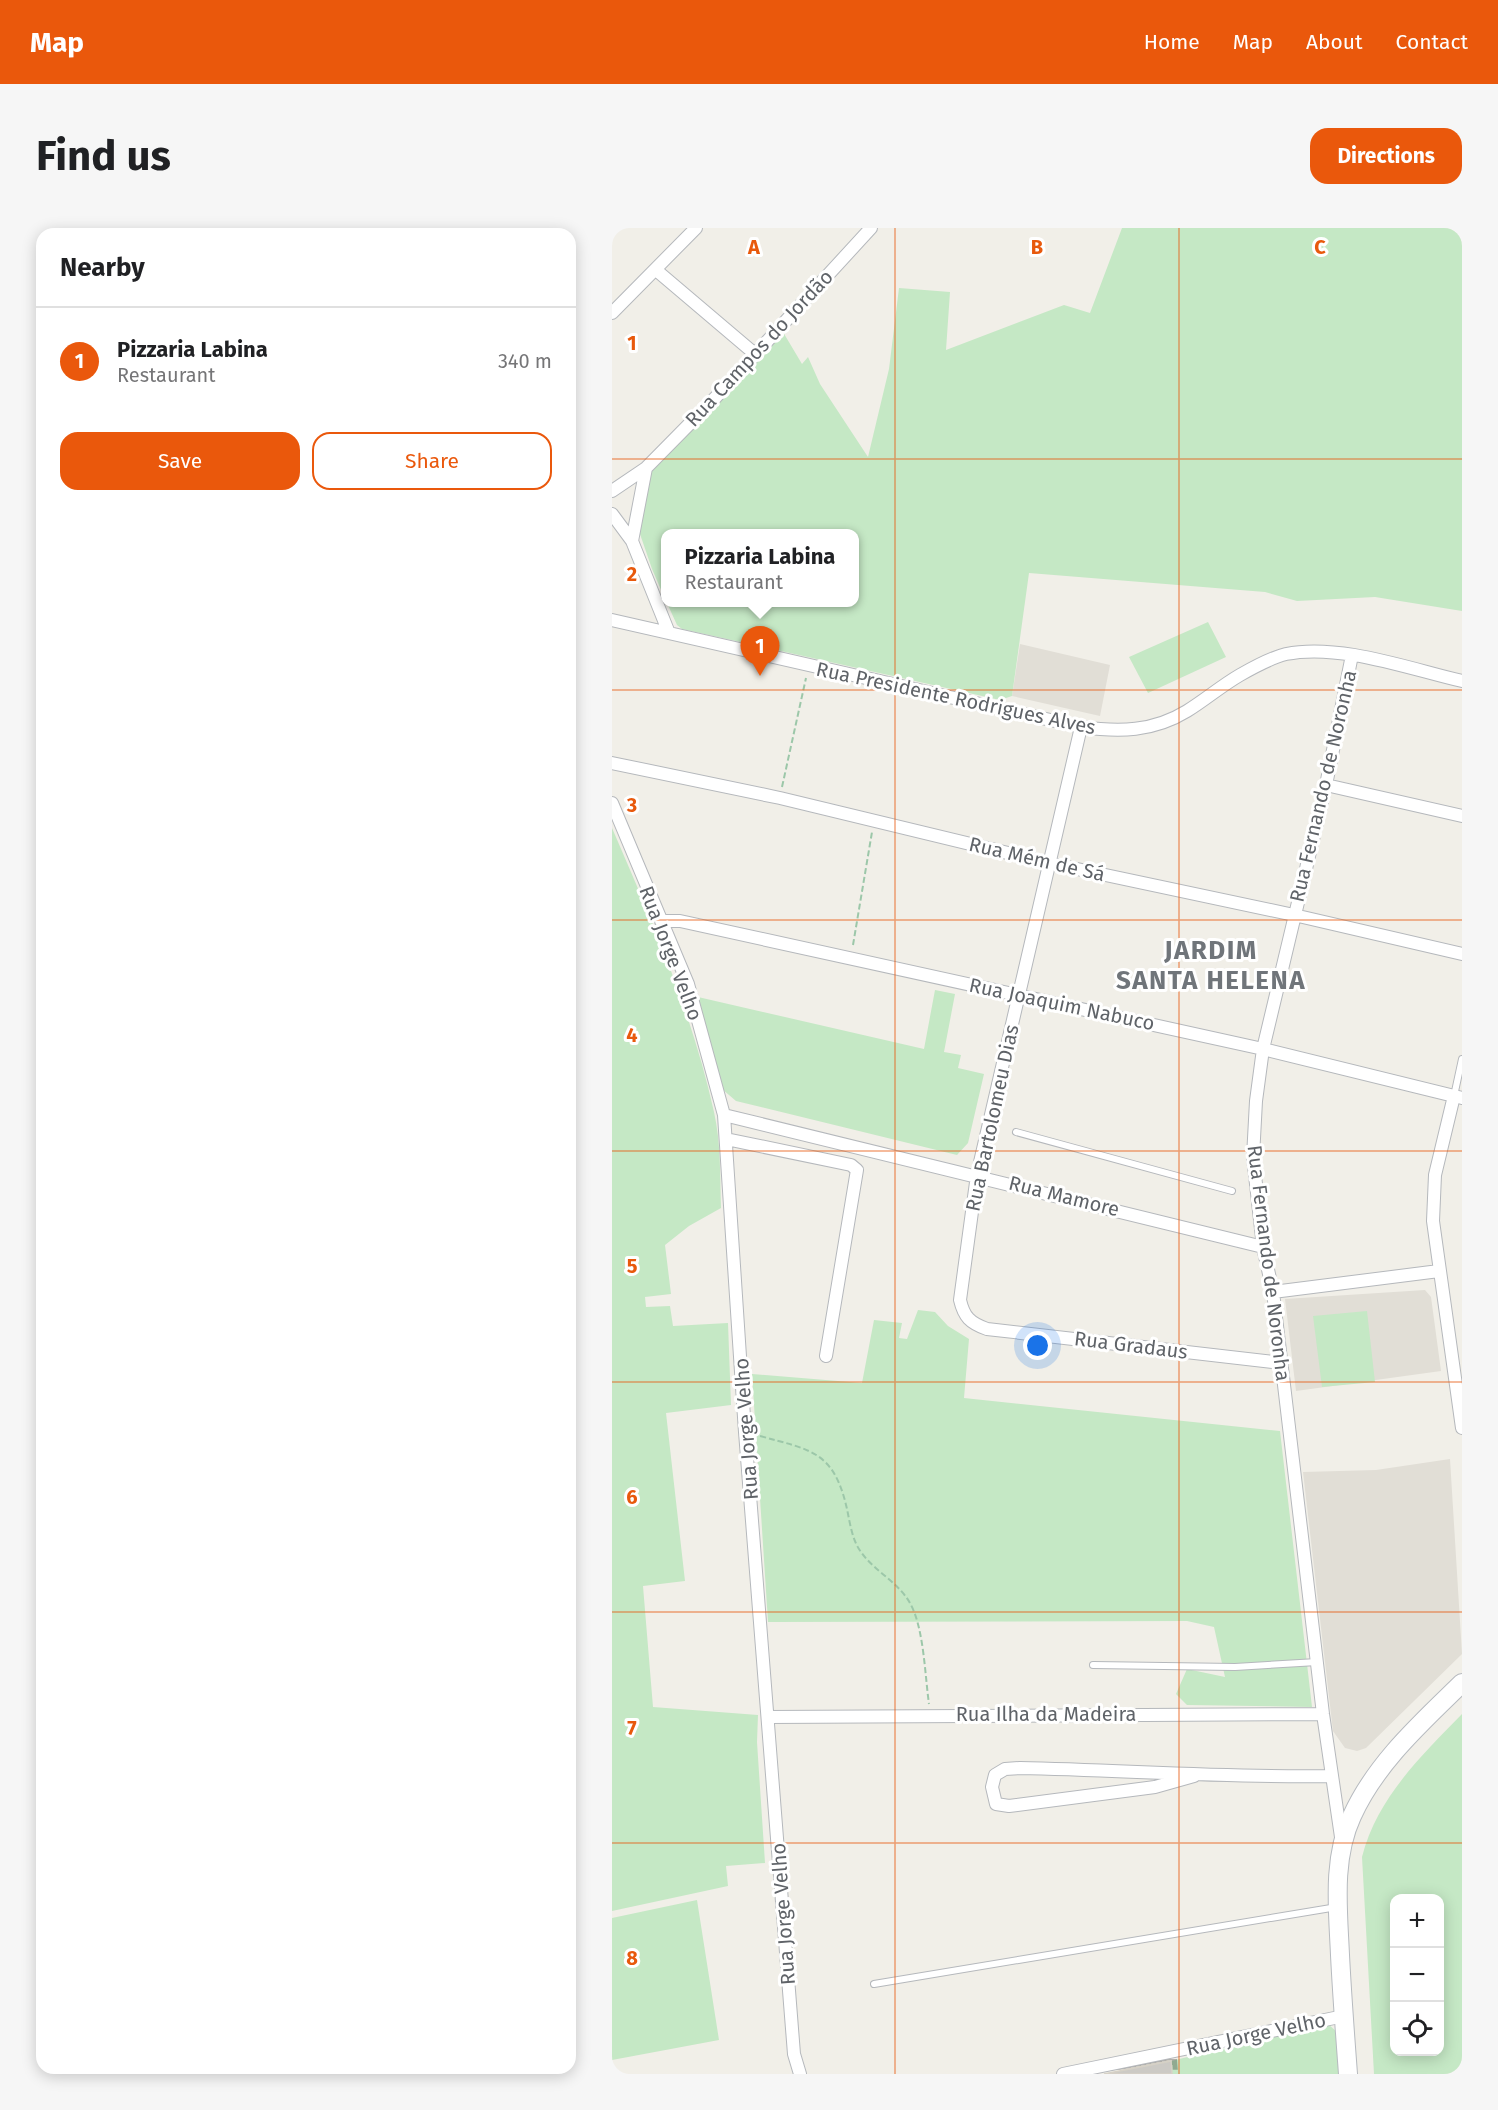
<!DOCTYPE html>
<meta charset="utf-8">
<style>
body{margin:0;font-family:"Fira Sans",sans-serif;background:#f6f6f6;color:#202124}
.controls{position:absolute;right:18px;bottom:18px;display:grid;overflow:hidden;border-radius:12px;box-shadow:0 3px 15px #0003}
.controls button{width:54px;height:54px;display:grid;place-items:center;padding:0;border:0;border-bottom:2px solid #e0e0e0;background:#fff;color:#202124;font:30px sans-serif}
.you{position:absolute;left:426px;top:1118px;width:21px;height:21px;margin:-15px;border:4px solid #fff;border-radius:50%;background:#1a73e8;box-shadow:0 0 0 9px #1a73e833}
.badge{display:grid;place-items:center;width:39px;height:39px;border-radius:50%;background:#ea580c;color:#fff;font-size:20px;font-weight:700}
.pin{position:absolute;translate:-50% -50px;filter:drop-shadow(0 2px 3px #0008)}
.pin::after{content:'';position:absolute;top:32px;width:21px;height:18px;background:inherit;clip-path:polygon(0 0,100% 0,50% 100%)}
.popup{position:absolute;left:49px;top:301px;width:198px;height:78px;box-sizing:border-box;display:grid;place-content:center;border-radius:12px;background:#fff;filter:drop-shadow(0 2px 4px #0005);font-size:20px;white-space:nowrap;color:#757577}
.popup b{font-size:22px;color:#202124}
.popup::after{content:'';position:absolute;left:50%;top:100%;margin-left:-12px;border:12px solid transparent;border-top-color:#fff}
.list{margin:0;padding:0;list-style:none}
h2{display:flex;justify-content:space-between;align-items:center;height:78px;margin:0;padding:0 24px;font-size:26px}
h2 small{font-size:20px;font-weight:400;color:#757577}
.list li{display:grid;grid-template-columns:39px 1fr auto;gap:18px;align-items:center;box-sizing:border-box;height:108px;padding:0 24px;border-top:2px solid #e0e0e0}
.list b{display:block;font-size:22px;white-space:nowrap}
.list p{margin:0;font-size:20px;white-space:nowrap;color:#757577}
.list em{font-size:20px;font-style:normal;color:#757577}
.actions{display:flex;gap:12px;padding:18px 24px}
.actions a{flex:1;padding:14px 0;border:2px solid #ea580c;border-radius:18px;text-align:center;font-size:21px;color:#ea580c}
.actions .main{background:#ea580c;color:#fff}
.icon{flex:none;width:33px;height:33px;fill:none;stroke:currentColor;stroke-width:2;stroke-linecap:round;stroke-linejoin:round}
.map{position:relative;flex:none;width:850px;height:1846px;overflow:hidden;border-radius:18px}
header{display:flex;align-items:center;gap:36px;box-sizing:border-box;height:84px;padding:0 30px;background:#ea580c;color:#fff}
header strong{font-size:28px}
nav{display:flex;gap:33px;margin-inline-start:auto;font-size:21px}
.intro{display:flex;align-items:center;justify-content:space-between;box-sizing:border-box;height:144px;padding:0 36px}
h1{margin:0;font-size:42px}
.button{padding:15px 27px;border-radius:18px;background:#ea580c;color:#fff;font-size:21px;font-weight:700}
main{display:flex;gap:36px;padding:0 36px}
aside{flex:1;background:#fff;border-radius:18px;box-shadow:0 3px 15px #0003}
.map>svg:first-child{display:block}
.education{fill:#e1ded6}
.green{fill:#c5e8c5;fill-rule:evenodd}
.building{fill:#cccac5;stroke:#d6d1c6;stroke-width:1.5;filter:url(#shadow)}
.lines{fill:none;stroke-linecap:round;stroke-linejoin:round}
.lane-casing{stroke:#b5b8bc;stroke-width:8}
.street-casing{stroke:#b5b8bc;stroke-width:14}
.secondary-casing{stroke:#b6babf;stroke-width:20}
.path{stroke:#9cc7a9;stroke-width:2;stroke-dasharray:6 3;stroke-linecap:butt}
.lane{stroke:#fff;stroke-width:6}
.street{stroke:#fff;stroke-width:12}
.secondary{stroke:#fff;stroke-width:18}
.grid{fill:none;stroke:#e8590c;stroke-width:1.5;stroke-opacity:0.55}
.labels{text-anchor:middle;stroke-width:6;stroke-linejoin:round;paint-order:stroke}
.street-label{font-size:20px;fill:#5f6368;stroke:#fff}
.district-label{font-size:26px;font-weight:bold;letter-spacing:1.5px;fill:#70757a;stroke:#fff}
.grid-label{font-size:20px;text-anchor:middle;font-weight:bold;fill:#e8590c;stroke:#fff;stroke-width:6;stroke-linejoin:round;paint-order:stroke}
</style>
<header>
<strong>Map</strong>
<nav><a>Home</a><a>Map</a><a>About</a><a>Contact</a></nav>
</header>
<div class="intro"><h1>Find us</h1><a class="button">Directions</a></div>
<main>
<aside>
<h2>Nearby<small></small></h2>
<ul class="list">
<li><span class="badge">1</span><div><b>Pizzaria Labina</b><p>Restaurant</p></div><em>340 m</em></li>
</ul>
<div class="actions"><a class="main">Save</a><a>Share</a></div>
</aside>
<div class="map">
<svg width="850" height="1846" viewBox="0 0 850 1846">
<defs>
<filter id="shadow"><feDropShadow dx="5" dy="-5" stdDeviation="0" flood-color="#0004"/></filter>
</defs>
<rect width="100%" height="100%" fill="#f1efe8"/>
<path class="education" d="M408 416 498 437 488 488 400 468Z
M813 1062 819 1069 829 1143 684 1163 673 1071Z
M838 1231 850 1426 754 1520 745 1523 733 1520 721 1503 691 1244 764 1242Z"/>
<path class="green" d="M510 0H850V383L763 369 685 373 653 364 417 345 400 468 388 472 70 401 65 397 55 375 243 374V306H54L53 371 40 341 28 306 34 240 168 99 190 136 196 129 208 156 256 229 277 141 287 60 338 64 334 122 452 77 478 85Z
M596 394 614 429 536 465 517 429Z
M0 600C40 692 80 785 102 884 109 915 108 948 109 980L77 998 53 1017 59 1066 33 1069 34 1079 58 1078 61 1098 116 1095 119 1177 54 1185 73 1353 31 1358 41 1479 146 1487 145 1514 153 1635 114 1638 116 1658 0 1683Z
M323 762 343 766 332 824 349 827 346 840 372 846 356 915 345 927 124 873 110 861 86 769 312 821Z
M306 1082 323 1084 336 1098 357 1111 352 1170 668 1203 700 1479 575 1477 564 1466 575 1441 613 1449 602 1399 575 1393 156 1394 140 1146 250 1155 262 1092 290 1095 287 1110 295 1111Z
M755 1083 763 1154 710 1159 701 1088Z
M850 1486V1846H762L750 1629C765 1570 809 1528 850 1486ZM782 1670H828V1824H782Z
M85 1672 107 1812 0 1832V1690Z
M715 1795 726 1805 729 1846H560L559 1833Z"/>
<path class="building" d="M559 1833 560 1846H492Z"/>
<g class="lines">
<g class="lane-casing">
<path id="lane" d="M842 868 850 831
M404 904 620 963
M481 1437 623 1439 705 1434
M262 1756 725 1679"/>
</g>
<g class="street-casing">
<path id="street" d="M44 42 143 126
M0 85 84 0
M0 263 34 240 104 169 259 0
M0 286 20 313 57 405
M20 313 34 240
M0 392 469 499C507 504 541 504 575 483 593 472 609 458 628 447 642 439 658 430 674 426 727 415 798 441 850 453
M469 499 365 947 348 1072C352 1089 358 1095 375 1101L670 1135
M0 535 168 570 437 635 682 687 850 726
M714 557 850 588
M0 575 76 756 112 887 133 1204 182 1826 188 1846
M49 693H68L651 821 850 870
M842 868 823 947 821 993 850 1200
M112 887 651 1019
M114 911 239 937 245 942 214 1128
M661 1064 827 1043
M156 1489 711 1486
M582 1548 543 1559 397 1578 384 1576 380 1559 383 1547 393 1541 408 1540C512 1542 616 1550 720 1548
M729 1609 711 1486 661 1064 651 1019 641 929 644 873 651 821 714 557 740 427
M451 1846 732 1788"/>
</g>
<g class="secondary-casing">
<path id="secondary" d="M736 1846C733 1806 730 1767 728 1727 726 1681 720 1631 740 1588 764 1535 809 1495 850 1455"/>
</g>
<path class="path" d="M170 559 194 450
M241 717 260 604
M148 1208C199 1222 222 1223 235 1281 238 1295 240 1312 249 1324 263 1344 288 1355 299 1377 312 1402 313 1448 317 1476"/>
<use href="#lane" class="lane"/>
<use href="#street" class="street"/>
<use href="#secondary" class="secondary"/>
</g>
<path class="grid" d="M283 0V1846M567 0V1846M0 231H850M0 462H850M0 692H850M0 923H850M0 1154H850M0 1384H850M0 1615H850"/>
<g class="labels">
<g class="street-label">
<text transform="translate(147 120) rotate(-47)" y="7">Rua Campos do Jordão</text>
<text transform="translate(344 470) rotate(12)" y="7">Rua Presidente Rodrigues Alves</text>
<text transform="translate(711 558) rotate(-77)" y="7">Rua Fernando de Noronha</text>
<text transform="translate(425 631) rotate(13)" y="7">Rua Mém de Sá</text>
<text transform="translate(59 725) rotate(69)" y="7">Rua Jorge Velho</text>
<text transform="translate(450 776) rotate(12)" y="7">Rua Joaquim Nabuco</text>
<text transform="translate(380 890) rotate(-78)" y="7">Rua Bartolomeu Dias</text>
<text transform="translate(452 968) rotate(14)" y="7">Rua Mamore</text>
<text transform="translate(657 1035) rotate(83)" y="7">Rua Fernando de Noronha</text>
<text transform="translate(519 1117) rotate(7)" y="7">Rua Gradaus</text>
<text transform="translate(134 1201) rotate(-94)" y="7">Rua Jorge Velho</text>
<text x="434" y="1493">Rua Ilha da Madeira</text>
<text transform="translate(171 1686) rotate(-94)" y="7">Rua Jorge Velho</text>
<text transform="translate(644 1806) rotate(-12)" y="7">Rua Jorge Velho</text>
</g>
<g class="district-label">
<text x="599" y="731">JARDIM<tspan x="599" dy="30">SANTA HELENA</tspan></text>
</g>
</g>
<g class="grid-label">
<text x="142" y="26">A</text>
<text x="425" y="26">B</text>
<text x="708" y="26">C</text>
<text x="20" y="122">1</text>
<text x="20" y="353">2</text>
<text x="20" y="584">3</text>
<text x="20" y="814">4</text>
<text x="20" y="1045">5</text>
<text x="20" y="1276">6</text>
<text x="20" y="1507">7</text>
<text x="20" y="1737">8</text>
</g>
</svg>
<div class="controls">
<button>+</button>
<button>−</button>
<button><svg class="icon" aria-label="locate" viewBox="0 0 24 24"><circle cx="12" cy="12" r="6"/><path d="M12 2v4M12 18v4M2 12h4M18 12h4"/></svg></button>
</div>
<div class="you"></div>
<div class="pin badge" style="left:148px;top:448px">1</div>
<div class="popup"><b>Pizzaria Labina</b>Restaurant</div>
</div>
</main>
